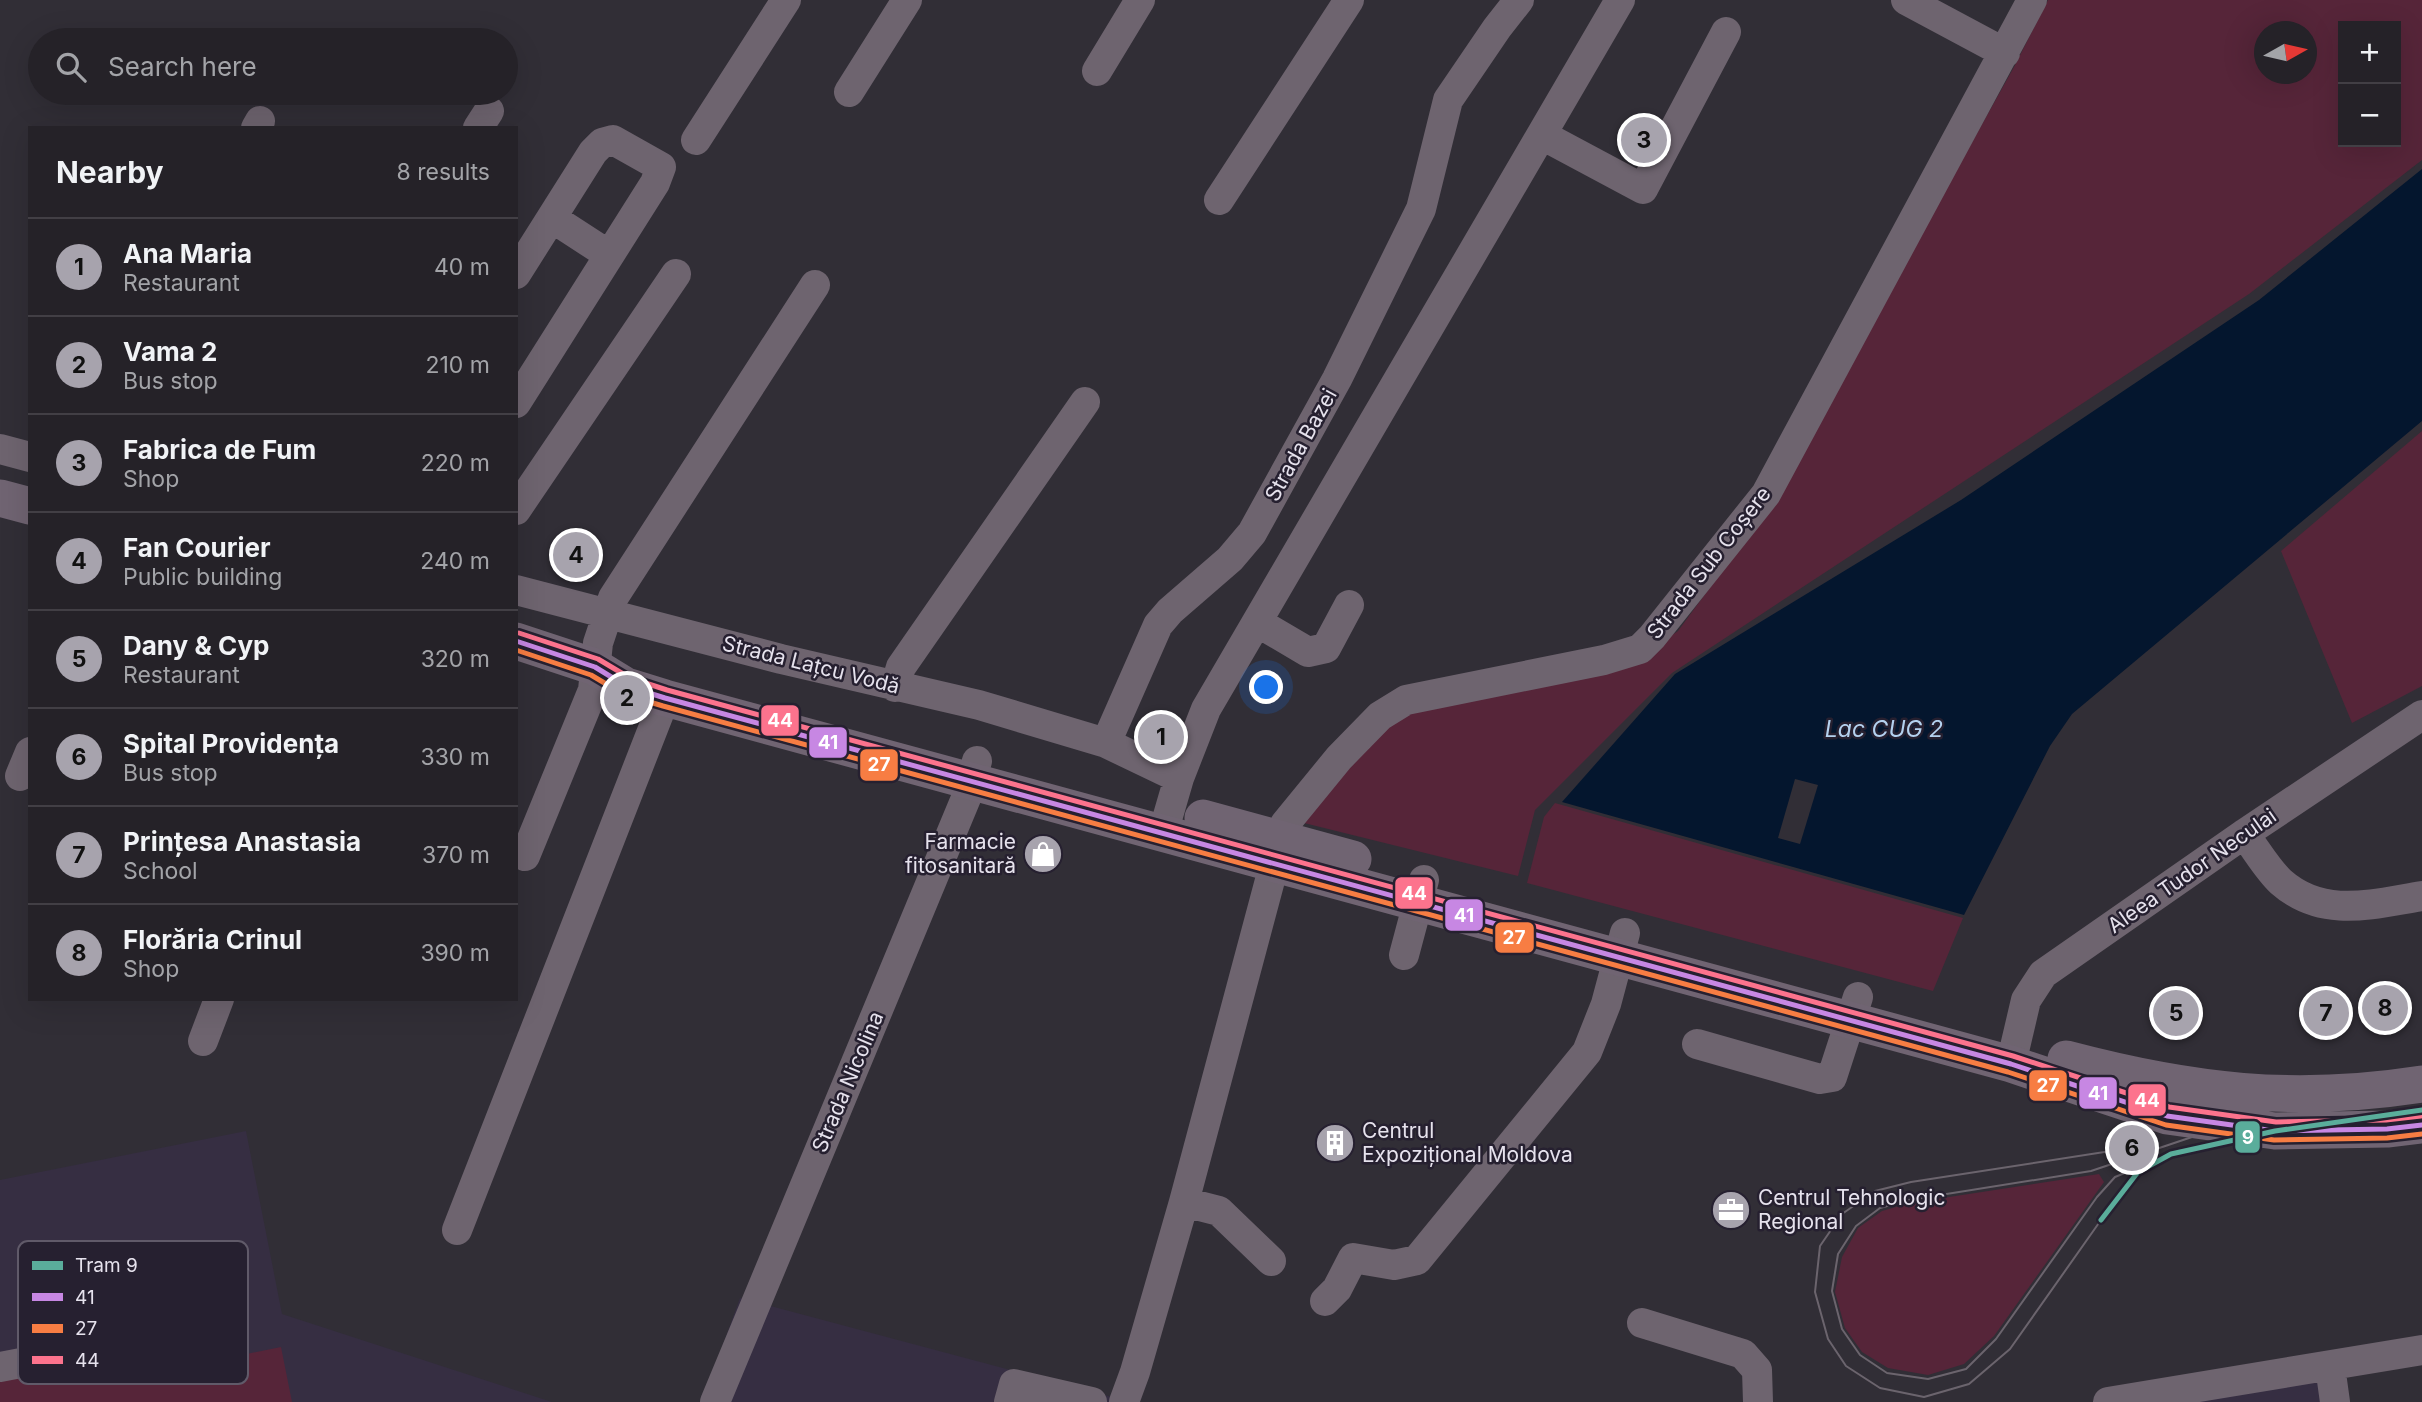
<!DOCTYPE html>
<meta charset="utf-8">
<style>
body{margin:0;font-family:Inter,sans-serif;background:#312f34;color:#f1f3f6}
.controls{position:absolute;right:21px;top:21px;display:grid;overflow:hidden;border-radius:0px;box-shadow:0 7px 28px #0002}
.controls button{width:63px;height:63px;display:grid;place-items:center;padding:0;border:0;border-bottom:2px solid #423f45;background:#252228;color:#f1f3f6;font:35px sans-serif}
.compass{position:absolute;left:2254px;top:21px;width:63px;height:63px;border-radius:50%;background:#252228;box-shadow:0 7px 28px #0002;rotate:82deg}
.you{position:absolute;left:1267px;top:688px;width:24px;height:24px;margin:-18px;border:5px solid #fff;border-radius:50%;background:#1a73e8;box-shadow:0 0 0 10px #1a73e833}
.badge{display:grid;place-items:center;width:46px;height:46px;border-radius:50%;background:#a7a3ad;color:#111;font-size:23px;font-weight:700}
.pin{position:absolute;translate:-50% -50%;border:4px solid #fff;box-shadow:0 2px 7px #0006}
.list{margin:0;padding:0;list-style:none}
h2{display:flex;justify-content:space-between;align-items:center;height:91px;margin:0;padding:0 28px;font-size:30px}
h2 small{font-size:23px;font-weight:400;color:#a3a4a8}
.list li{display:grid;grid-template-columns:46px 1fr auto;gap:21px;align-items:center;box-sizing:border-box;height:98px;padding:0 28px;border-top:2px solid #423f45}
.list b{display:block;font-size:26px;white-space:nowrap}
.list p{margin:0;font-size:23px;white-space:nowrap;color:#a3a4a8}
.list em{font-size:23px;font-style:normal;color:#a3a4a8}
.icon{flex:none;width:38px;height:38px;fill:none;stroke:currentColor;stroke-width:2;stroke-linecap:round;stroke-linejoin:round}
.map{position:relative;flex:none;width:2422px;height:1402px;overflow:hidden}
.search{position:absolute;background:#252228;box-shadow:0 7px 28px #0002;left:28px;top:28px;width:490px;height:77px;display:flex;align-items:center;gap:18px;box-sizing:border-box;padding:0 24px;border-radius:38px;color:#a3a4a8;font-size:26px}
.panel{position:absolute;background:#252228;box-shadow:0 7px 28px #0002;left:28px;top:126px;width:490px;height:875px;border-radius:0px}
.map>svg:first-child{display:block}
.built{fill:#362e42}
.green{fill:#562539;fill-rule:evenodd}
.water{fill:#04162e}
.pier{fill:#312e36}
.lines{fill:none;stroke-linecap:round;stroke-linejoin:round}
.minor{stroke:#6e646f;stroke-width:30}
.major{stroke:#706472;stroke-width:37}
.tram{stroke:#6b646d;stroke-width:2}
.bus-1-casing{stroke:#262030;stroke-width:10}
.bus-2-casing{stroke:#262030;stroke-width:10}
.bus-3-casing{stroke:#262030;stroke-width:10}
.bus-1{stroke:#c787e3;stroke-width:5}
.bus-2{stroke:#f77d43;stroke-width:5}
.bus-3{stroke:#fc738d;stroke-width:5}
.tram-1-casing{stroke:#262030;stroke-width:10}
.tram-1{stroke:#5aad9b;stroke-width:5}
.labels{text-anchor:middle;stroke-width:5;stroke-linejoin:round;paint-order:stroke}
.street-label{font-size:21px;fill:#e6e2ed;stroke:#262030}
.poi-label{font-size:21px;fill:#e6e2ed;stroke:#262030;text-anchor:start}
.water-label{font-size:23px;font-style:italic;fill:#b4d1ef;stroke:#262030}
.key{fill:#262030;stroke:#605a69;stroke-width:2}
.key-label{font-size:19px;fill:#e6e2ed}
.line-badge{stroke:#262030;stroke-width:2.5}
.badge-label{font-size:19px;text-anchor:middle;font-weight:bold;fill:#fff}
</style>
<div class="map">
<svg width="2422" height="1402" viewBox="0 0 2422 1402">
<rect width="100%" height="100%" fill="#312e36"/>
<path class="built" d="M246 1131 282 1314 552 1402H0V1180Z
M740 1298 1112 1397V1402H702Z
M2319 1381 2322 1402H2168Z"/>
<path class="green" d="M2048 0H2422V160L2249 294 1672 673 1535 810 1518 876 1300 822 1403 710 1638 658 1678 631 1766 511 2014 67ZM2343 26H2396V142H2343ZM2264 32H2306V74H2264Z
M2422 431V686L2352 723 2281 551Z
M1555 803 1963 918 1933 991 1527 883 1544 817Z
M2099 1174 2104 1182 1994 1336 1964 1364 1928 1375 1888 1368 1862 1352 1845 1328 1835 1292 1842 1257 1858 1228 1882 1211 1910 1203Z
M222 1332 227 1358 281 1347 292 1402H0V1378Z"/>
<path class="water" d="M2422 169V421L2072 714 2050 746 1964 915 1562 802 1675 674 1961 500 2259 300Z"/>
<path class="pier" d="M1795 779 1818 785 1800 844 1778 838Z"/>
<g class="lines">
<path class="minor" d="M1906 0 2005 53
M1097 71 1140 0
M849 92 907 0
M256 128 260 121
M478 128 489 111
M1542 135 1643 189 1726 32
M696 140 786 0
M1219 200 1349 0
M552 218 609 255
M516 274 593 152 602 143 613 140 661 167 655 183 516 403
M0 449 30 457
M516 510 676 274
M516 590 781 659 979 705 1106 743 1179 778 1163 833
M1257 622 1308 652 1326 648 1349 605
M895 687 901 667 1085 402
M1106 743 1158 625 1170 611 1230 559 1252 533 1337 379 1421 209 1448 100 1497 28 1519 0
M20 776 30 752
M1179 778 1206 709 1620 0
M2244 834C2256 849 2267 869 2281 882 2323 919 2372 904 2422 896
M525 856 593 690 598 643 613 598 815 285
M1404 955 1424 880
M203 1041 219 999
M1697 1044 1820 1079 1832 1077 1858 997
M2011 1064 2026 1000 2043 974 2244 834 2422 715
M1184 1202 1219 1211 1271 1261
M457 1230 665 698
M1325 1301 1337 1289 1353 1258 1394 1265 1417 1260 1587 1052 1606 1004 1625 933
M1642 1323 1743 1354 1757 1370 1758 1402
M2330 1366 2335 1402
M0 1367 209 1327
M715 1402 966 798 977 761
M1009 1402 1014 1384 1092 1402
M1124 1402 1135 1372 1184 1202 1285 824 1339 758 1380 716 1406 700 1604 660 1640 649 1652 637 1766 494 2032 0
M2108 1402 2422 1350"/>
<path class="major" d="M0 498 30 506
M516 641 595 667 626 686 665 698 2011 1064 2167 1116 2275 1131 2387 1129 2422 1125
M1203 818 1353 859
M2066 1059C2191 1092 2293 1104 2422 1084"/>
<path class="tram" d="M2171 1154 2115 1177 2097 1197 1996 1339 1966 1369 1928 1379 1887 1373 1860 1355 1842 1329 1832 1291 1838 1254 1856 1226 1880 1208 1909 1200 2091 1171 2192 1137
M2101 1220 2010 1349 1969 1384 1924 1397 1880 1388 1846 1366 1828 1339 1815 1292 1820 1246 1842 1214 1875 1191 1911 1182 2143 1146"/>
<g class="bus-1-casing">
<path id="bus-1" d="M516 641 595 667 626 686 665 698 2011 1064 2167 1116 2275 1131 2387 1129 2422 1125"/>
</g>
<g class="bus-2-casing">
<path id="bus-2" d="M516 650 591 675 623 694 663 706 2008 1072 2166 1125 2274 1140 2387 1138 2422 1134"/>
</g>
<g class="bus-3-casing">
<path id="bus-3" d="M519 633 598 659 630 678 667 690 2013 1056 2169 1107 2276 1122 2386 1120 2421 1116"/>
</g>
<use href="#bus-1" class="bus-1"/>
<use href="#bus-2" class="bus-2"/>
<use href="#bus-3" class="bus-3"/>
<g class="tram-1-casing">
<path id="tram-1" d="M2101 1220 2138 1172 2171 1154 2275 1131 2422 1110"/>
</g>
<use href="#tram-1" class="tram-1"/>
</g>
<defs>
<g id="shop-disc" transform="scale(2.0125)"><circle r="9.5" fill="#a7a3ad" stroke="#262030"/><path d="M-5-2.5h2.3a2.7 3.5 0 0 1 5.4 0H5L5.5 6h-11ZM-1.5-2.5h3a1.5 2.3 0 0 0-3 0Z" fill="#fff"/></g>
<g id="building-disc" transform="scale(2.0125)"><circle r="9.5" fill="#a7a3ad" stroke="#262030"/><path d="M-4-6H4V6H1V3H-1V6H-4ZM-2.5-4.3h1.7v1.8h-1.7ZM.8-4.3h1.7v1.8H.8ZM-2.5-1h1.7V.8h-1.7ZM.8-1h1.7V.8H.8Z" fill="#fff"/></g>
<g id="office-disc" transform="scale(2.0125)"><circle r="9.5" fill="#a7a3ad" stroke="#262030"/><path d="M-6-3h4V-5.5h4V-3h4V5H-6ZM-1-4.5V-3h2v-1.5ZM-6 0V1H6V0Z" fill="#fff"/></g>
</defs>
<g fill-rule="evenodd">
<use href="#shop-disc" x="1043" y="854"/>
<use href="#building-disc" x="1335" y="1143"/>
<use href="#office-disc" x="1731" y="1210"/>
</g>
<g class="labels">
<g class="street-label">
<text transform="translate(1301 445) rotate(-61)" y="7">Strada Bazei</text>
<text transform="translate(1709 563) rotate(-52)" y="7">Strada Sub Coșere</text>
<text transform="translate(811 665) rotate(14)" y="7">Strada Lațcu Vodă</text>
<text transform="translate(2192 871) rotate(-35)" y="7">Aleea Tudor Neculai</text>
<text transform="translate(848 1082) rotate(-67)" y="7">Strada Nicolina</text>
</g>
<g class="poi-label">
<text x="1016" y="849" text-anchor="end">Farmacie<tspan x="1016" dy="24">fitosanitară</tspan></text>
<text x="1362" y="1138">Centrul<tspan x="1362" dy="24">Expozițional Moldova</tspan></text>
<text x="1758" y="1205">Centrul Tehnologic<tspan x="1758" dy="24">Regional</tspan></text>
</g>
<g class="water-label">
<text x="1884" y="737">Lac CUG 2</text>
</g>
</g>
<rect x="18" y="1241" width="230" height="143" rx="10" class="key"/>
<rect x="32" y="1261" width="31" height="9" fill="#5aad9b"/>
<rect x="32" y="1293" width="31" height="8" fill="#c787e3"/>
<rect x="32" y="1324" width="31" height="9" fill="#f77d43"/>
<rect x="32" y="1356" width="31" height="8" fill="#fc738d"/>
<g class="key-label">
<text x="75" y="1272">Tram 9</text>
<text x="75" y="1304">41</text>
<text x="75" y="1335">27</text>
<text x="75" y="1367">44</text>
</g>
<g class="line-badge">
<rect x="760" y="704" width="40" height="33" rx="7" fill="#fc738d"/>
<rect x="808" y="726" width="40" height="33" rx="7" fill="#c787e3"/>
<rect x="859" y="748" width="40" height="34" rx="7" fill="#f77d43"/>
<rect x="1394" y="876" width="40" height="34" rx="7" fill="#fc738d"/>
<rect x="1444" y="898" width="40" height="34" rx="7" fill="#c787e3"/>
<rect x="1494" y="921" width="41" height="33" rx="7" fill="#f77d43"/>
<rect x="2028" y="1069" width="40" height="33" rx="7" fill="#f77d43"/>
<rect x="2078" y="1076" width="40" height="34" rx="7" fill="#c787e3"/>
<rect x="2127" y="1083" width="40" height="34" rx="7" fill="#fc738d"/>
<rect x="2234" y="1120" width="27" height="34" rx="7" fill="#5aad9b"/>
</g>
<g class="badge-label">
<text x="780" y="727">44</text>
<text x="828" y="749">41</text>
<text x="879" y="771">27</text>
<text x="1414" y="900">44</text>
<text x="1464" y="922">41</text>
<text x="1514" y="944">27</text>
<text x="2048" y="1092">27</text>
<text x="2098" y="1100">41</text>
<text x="2147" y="1107">44</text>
<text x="2248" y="1144">9</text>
</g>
</svg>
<div class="controls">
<button>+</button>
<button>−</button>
</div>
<svg class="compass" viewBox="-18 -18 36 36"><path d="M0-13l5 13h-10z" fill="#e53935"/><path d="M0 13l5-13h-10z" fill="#a3a4a8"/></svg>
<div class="you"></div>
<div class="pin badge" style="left:1161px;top:737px">1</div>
<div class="pin badge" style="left:627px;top:698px">2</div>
<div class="pin badge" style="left:1644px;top:140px">3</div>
<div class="pin badge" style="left:576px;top:555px">4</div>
<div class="pin badge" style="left:2176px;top:1013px">5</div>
<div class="pin badge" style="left:2132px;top:1148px">6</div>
<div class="pin badge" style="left:2326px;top:1013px">7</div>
<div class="pin badge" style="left:2385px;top:1008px">8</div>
<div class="search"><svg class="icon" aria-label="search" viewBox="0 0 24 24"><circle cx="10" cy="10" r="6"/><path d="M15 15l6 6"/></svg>Search here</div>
<section class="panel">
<h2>Nearby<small>8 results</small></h2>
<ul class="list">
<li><span class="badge">1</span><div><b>Ana Maria</b><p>Restaurant</p></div><em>40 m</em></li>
<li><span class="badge">2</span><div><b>Vama 2</b><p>Bus stop</p></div><em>210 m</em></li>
<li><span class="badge">3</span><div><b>Fabrica de Fum</b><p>Shop</p></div><em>220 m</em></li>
<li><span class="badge">4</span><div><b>Fan Courier</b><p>Public building</p></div><em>240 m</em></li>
<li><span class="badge">5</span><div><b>Dany &amp; Cyp</b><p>Restaurant</p></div><em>320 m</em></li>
<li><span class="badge">6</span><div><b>Spital Providența</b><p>Bus stop</p></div><em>330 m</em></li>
<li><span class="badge">7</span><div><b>Prințesa Anastasia</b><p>School</p></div><em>370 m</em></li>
<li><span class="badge">8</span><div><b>Florăria Crinul</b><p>Shop</p></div><em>390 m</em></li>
</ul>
</section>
</div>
